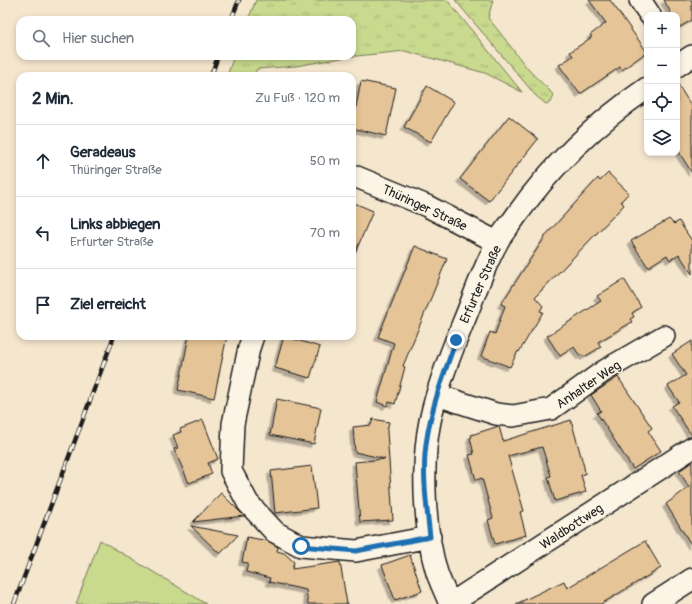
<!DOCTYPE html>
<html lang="de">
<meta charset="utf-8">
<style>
body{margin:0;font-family:Pangolin,sans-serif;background:#f2f2f3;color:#1f2937}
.controls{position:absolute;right:12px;top:12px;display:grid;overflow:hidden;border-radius:8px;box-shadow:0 2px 6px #0003}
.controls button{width:36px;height:36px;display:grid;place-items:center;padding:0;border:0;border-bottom:1px solid #e0e1e3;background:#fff;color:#1f2937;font:20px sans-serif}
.stop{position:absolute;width:12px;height:12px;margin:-9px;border:3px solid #1f6fb2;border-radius:50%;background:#fff}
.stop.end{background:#1f6fb2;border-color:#fff;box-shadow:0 1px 4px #0008}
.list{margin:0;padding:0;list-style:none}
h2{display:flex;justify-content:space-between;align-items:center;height:52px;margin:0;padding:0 16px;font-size:17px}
h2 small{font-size:13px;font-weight:400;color:#747a83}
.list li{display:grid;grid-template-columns:26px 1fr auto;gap:12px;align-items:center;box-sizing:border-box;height:72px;padding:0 16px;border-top:1px solid #e0e1e3}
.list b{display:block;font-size:15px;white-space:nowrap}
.list p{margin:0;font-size:13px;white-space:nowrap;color:#747a83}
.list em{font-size:13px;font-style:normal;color:#747a83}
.icon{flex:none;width:22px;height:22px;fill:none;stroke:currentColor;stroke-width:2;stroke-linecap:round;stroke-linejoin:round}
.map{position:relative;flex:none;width:692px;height:604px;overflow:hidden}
.search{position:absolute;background:#fff;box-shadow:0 2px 6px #0003;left:16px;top:16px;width:340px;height:44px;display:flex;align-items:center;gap:10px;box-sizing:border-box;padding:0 14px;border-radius:12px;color:#747a83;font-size:15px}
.panel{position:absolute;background:#fff;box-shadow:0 2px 6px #0003;left:16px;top:72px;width:340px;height:268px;border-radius:12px}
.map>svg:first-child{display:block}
.grass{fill:url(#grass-tufts);stroke:#727a55}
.pitch{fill:#c9d98e;stroke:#727a55}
.building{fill:#e5c497;stroke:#1c1c1c;filter:url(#shadow)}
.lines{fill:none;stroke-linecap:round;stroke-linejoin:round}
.minor-casing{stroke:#1c1c1c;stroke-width:24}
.minor{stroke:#fcf5e5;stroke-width:21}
.rail-casing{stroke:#1c1c1c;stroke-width:4.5}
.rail{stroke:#fcf5e5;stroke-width:3;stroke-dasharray:9;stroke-linecap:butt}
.route{stroke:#1f6fb2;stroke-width:5}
.labels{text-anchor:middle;stroke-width:3;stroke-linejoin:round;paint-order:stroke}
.street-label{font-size:13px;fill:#1c1c1c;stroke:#fcf5e5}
</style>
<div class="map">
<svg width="692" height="604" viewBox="0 0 692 604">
<defs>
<pattern id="grass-tufts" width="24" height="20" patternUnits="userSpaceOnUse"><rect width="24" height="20" fill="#c9d98e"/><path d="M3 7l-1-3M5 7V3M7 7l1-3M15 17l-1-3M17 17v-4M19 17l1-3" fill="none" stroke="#acba7a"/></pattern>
<filter id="shadow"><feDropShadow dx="-3.5" dy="3.5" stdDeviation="0" flood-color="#0004"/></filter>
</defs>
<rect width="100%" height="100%" fill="#f5e6ce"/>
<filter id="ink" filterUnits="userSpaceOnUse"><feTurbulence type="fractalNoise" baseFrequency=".025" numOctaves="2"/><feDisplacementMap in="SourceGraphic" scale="8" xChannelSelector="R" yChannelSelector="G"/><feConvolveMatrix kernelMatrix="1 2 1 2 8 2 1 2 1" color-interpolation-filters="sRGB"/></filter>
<g filter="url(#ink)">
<path class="grass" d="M256 0H447L522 92 485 73 405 51 347 57 296 66 257 69 253 76H227L234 56H352V20H248Z
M455 0H493L488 18C502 34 514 52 528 69 536 79 547 86 554 96L551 102 546 104 536 96Z"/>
<path class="pitch" d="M100 540 195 597 206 604H76Z"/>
<path class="building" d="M589 0H610L647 52 622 70 620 67 580 94 559 65 573 56 570 52 592 37 590 35 606 23Z
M664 0H692V20L678 28 677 15H672Z
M361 81 396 88 386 136 352 128Z
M677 83 692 107V173L677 149Z
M427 86 454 102 431 142 404 127Z
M509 116 538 139 489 201 460 179Z
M608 173 629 193 621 201 624 205 535 297 543 306 540 311 543 312 519 352 518 351 510 367 481 356 490 332 495 334 505 306 501 304 547 234 598 178 600 181Z
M352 202 373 211 352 260Z
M669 219 674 224 679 221 692 241V274L679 254 670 260 667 255 648 267 631 241Z
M415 246 447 259 403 366 405 367 395 404 389 402 387 406 377 402 394 343 378 337Z
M624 279 641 307 632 313 634 317 630 319 632 322 598 342 601 347 584 357 583 355 580 356 574 347 560 356 547 336 601 301 597 296Z
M189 336H227L214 398 178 390Z
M284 336 320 347 310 378 275 368Z
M692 341V436L672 406 679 402 668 386 686 375 672 354Z
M618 377 652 428 648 431 661 451 633 469 597 413 601 411 591 395Z
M277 399 321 408 314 444 270 435Z
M373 419 389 422 387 431 393 520 360 522 355 462 385 459 355 452 353 427 371 425Z
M203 420 218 459 208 463 212 474 189 483 174 449 178 448 173 435 181 432 180 429Z
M571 420 584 467 585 474 581 475 586 492 555 501 548 477 551 476 542 447 508 456 524 511 520 512 526 535 495 544 488 520 493 518 482 478 476 480 469 455 474 454 470 438 472 437 471 435 499 426 503 441Z
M692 462V546L666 504 689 487 679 471Z
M312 466 317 508 275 513 271 471Z
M221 493 244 516 193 522Z
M191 526 238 535 220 554Z
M247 537 268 541 278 547 277 551 284 553 294 562 292 569 340 562 347 604H308L306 590 269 582 270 578 246 572 248 563 242 562Z
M645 541 661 568 601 604H516L564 581 567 588Z
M410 555 422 591 395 600 382 565Z"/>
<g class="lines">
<g class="minor-casing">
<path id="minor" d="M640 0 650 15
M677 66 692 56
M352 175 427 206 497 242
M253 336 249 348 233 424 231 471 248 503 275 532 301 546 356 551 430 537
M437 395 496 414 513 416 551 409 604 371 664 336
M450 604C446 594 441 584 437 573 424 530 421 465 430 421 437 388 450 355 463 323 474 297 483 268 497 243 502 233 510 225 516 216 552 165 596 123 647 88
M450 604 692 448
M653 604 692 579"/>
</g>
<use href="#minor" class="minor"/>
<g class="rail-casing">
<path id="rail" d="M231 20 239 0
M211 76 218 56
M14 604 114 336"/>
</g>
<use href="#rail" class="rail"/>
</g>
</g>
<g class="lines" filter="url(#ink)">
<path class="route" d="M301 546 356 551 430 537C427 509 423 482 425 454 428 415 443 377 456 340"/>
</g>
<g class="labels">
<g class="street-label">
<text transform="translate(425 207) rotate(25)" y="5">Thüringer Straße</text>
<text transform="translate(480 284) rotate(-66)" y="5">Erfurter Straße</text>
<text transform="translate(588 384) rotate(-34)" y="5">Anhalter Weg</text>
<text transform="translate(571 526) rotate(-33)" y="5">Waldbottweg</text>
</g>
</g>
</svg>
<div class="controls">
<button>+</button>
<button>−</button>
<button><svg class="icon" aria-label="locate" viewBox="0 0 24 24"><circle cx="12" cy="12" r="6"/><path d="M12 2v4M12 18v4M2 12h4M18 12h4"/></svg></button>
<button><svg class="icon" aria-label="layers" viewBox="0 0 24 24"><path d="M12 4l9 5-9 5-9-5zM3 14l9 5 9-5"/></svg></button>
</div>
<div class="stop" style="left:301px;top:546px"></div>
<div class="stop end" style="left:456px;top:340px"></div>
<div class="search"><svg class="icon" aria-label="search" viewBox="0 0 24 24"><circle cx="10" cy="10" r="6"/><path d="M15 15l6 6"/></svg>Hier suchen</div>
<section class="panel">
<h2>2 Min.<small>Zu Fuß · 120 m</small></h2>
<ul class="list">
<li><svg class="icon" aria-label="ahead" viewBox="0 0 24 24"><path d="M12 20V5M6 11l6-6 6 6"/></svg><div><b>Geradeaus</b><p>Thüringer Straße</p></div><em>50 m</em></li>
<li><svg class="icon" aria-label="left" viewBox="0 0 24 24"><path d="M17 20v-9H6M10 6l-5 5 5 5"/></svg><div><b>Links abbiegen</b><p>Erfurter Straße</p></div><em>70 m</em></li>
<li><svg class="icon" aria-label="arrive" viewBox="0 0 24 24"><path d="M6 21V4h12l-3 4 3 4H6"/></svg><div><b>Ziel erreicht</b></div></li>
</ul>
</section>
</div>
